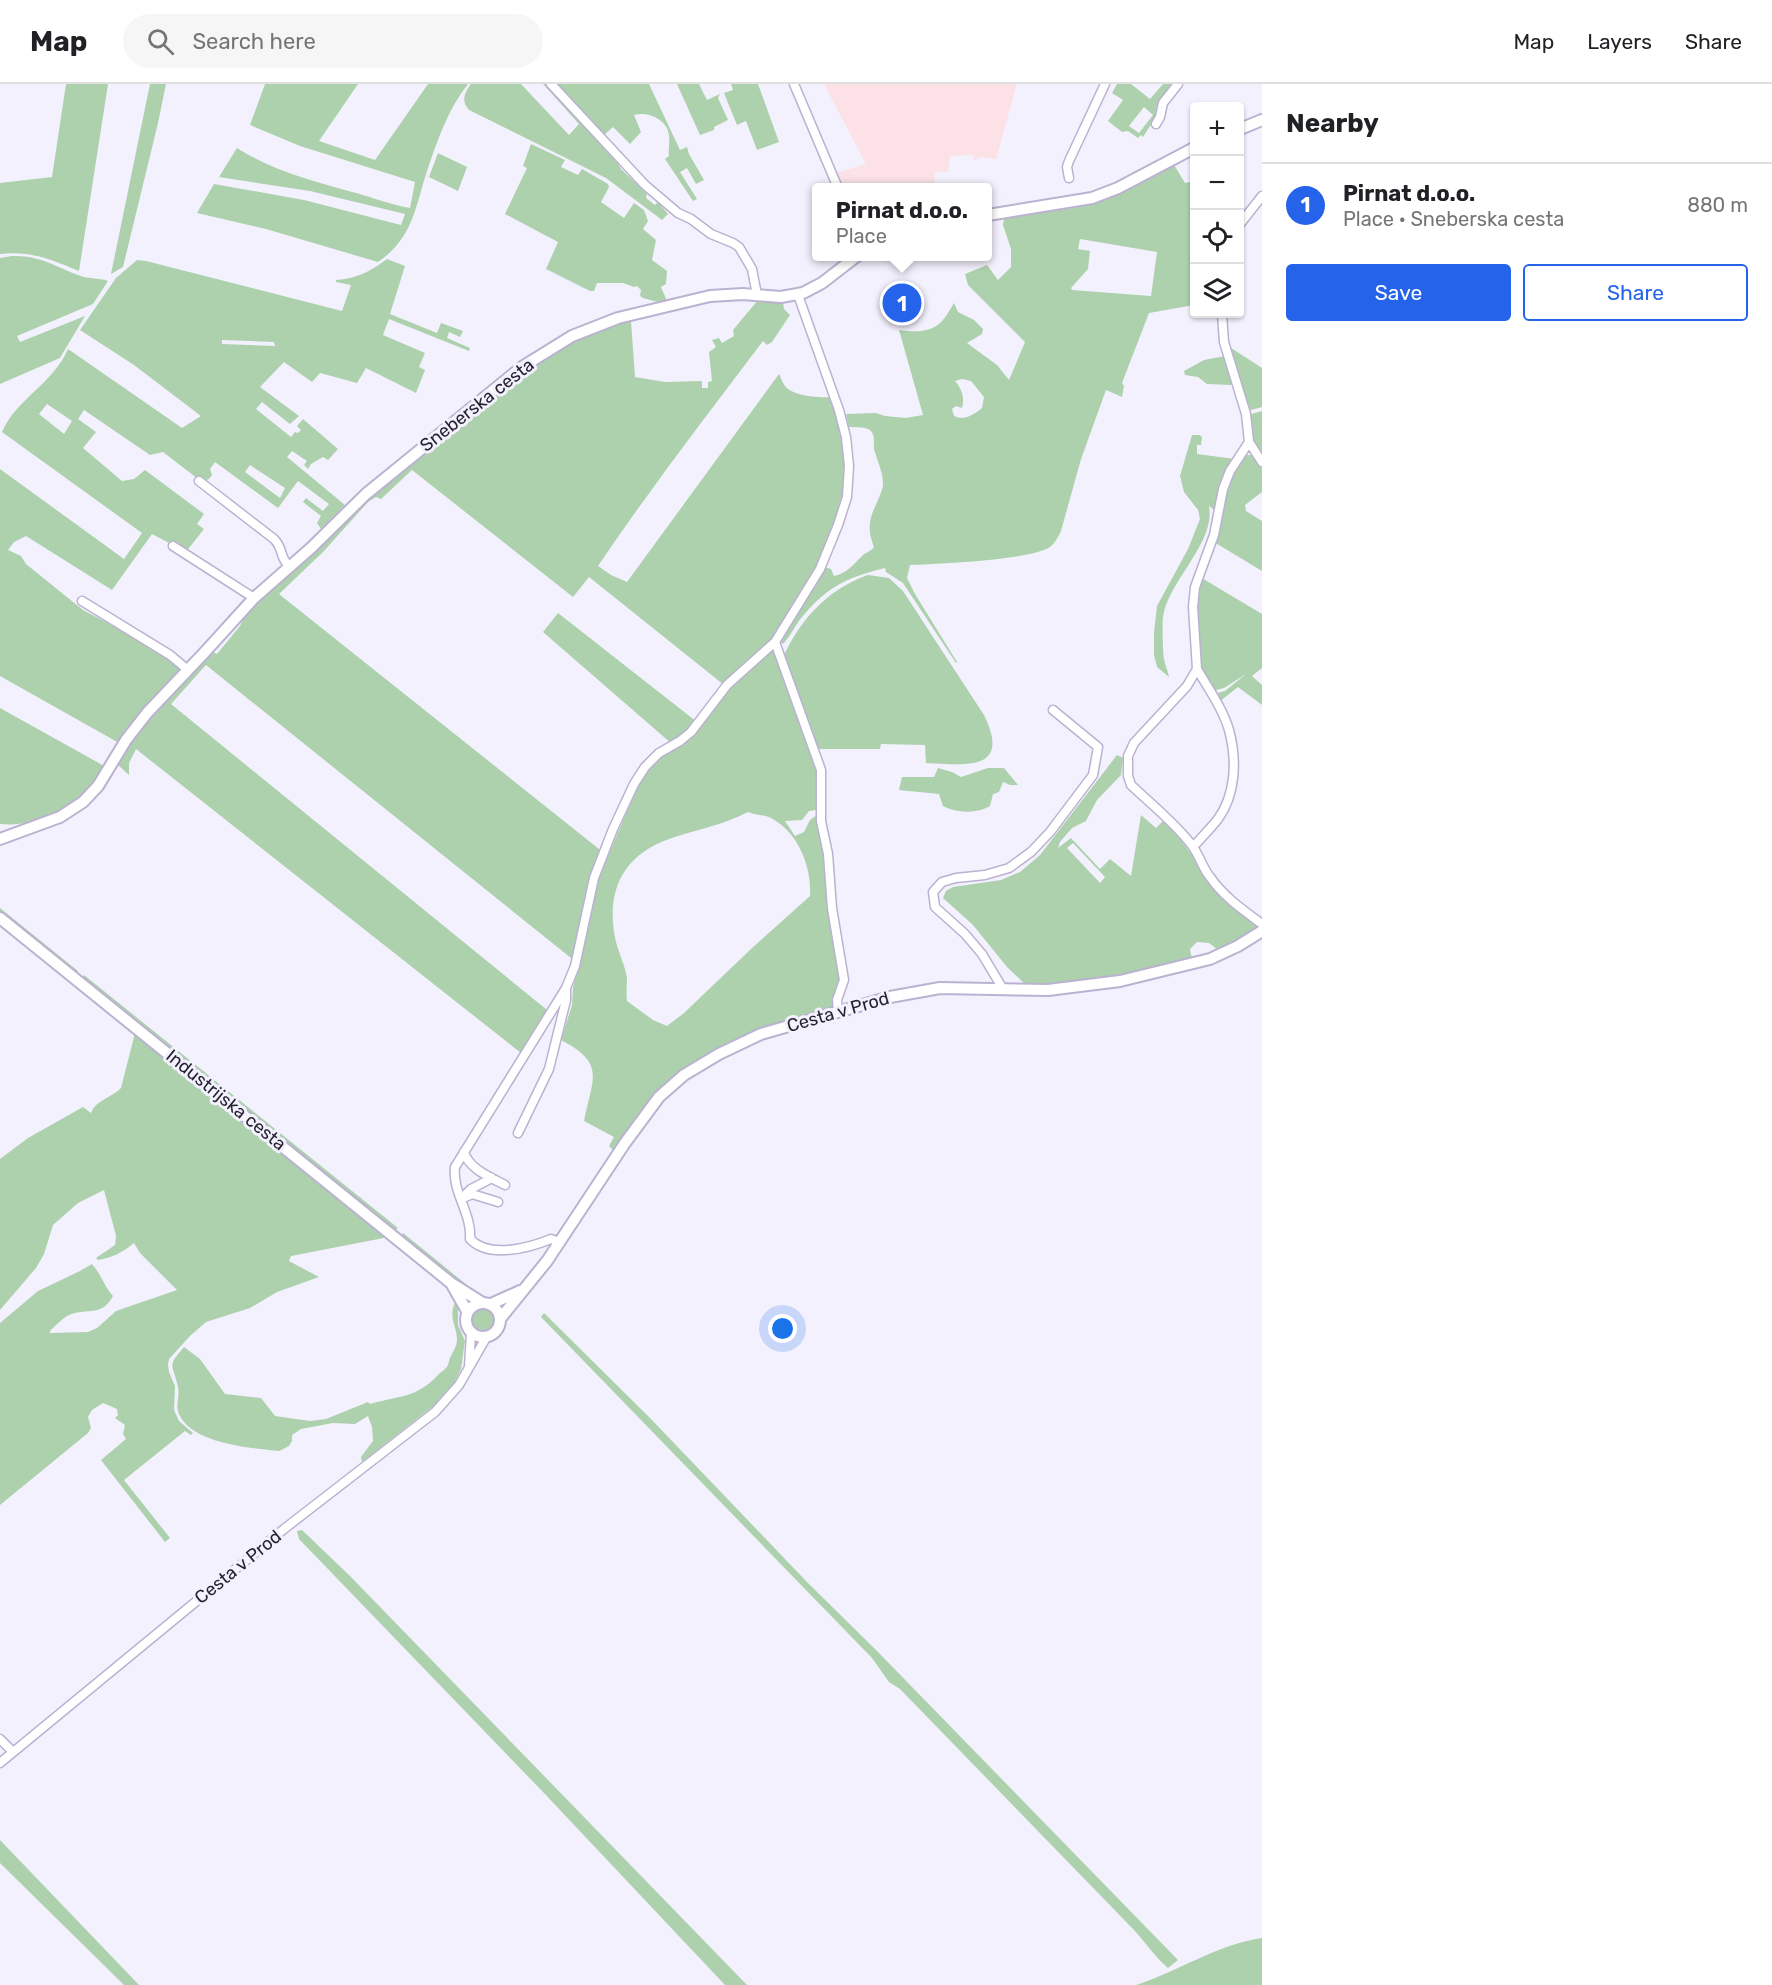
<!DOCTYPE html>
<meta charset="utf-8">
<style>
body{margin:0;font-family:Rubik,sans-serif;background:#f6f6f6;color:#202124}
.controls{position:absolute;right:18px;top:18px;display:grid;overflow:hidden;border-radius:6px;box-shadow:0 2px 4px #0004}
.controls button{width:54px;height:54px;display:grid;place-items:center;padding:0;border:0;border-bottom:2px solid #e0e0e0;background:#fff;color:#202124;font:30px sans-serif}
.you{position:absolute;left:783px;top:1245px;width:21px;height:21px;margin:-15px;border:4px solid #fff;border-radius:50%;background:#1a73e8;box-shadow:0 0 0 9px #1a73e833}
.badge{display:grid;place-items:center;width:39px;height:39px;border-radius:50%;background:#2563eb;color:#fff;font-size:20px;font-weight:700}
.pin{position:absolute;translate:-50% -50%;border:3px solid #fff;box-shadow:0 2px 6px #0006}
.popup{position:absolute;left:812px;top:99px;width:180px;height:78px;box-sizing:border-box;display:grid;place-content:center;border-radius:6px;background:#fff;filter:drop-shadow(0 2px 4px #0005);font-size:20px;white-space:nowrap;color:#757577}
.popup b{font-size:22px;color:#202124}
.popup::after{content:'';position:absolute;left:50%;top:100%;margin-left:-12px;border:12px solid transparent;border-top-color:#fff}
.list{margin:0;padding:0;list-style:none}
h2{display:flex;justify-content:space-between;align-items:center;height:78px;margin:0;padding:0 24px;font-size:26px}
h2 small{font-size:20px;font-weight:400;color:#757577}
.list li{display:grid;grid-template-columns:39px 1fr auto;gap:18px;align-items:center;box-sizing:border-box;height:84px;padding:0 24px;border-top:2px solid #e0e0e0}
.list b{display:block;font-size:22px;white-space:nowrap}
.list p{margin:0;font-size:20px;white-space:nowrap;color:#757577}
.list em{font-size:20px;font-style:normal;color:#757577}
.actions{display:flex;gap:12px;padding:18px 24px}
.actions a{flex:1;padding:14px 0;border:2px solid #2563eb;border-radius:6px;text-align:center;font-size:21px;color:#2563eb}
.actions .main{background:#2563eb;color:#fff}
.icon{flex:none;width:33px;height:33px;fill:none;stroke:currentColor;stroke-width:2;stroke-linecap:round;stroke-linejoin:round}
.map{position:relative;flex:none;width:1262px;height:1901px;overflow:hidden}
header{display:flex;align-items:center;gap:36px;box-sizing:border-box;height:84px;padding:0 30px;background:#fff;border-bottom:2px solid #e0e0e0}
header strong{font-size:28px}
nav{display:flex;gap:33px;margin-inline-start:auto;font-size:21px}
.search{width:420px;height:54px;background:#f6f6f6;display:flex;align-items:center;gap:15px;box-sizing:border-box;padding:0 21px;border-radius:33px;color:#757577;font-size:22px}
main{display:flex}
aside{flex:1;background:#fff}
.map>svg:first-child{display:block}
.industrial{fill:#fce1e6}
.green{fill:#acd1ac;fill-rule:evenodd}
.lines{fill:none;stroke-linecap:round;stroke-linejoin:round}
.minor-casing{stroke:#bbb2d1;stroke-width:11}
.tertiary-casing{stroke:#bbb2d1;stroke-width:14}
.minor{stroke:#fff;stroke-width:8}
.tertiary{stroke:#fff;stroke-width:10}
.labels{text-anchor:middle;stroke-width:6;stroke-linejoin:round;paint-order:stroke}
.street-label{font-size:18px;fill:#272430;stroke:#f4f1fe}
</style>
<header>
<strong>Map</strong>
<div class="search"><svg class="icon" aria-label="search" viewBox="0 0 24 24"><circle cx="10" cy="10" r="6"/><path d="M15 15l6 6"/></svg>Search here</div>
<nav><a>Map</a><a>Layers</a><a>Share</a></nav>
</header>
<main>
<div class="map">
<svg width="1262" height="1901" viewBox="0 0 1262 1901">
<rect width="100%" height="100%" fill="#f4f1fe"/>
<path class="industrial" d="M824 0H1017L996 75 981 73 973 77 974 71 950 72 948 88H935L934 104 842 103 836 89 866 80Z"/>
<path class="green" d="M66 0H108L79 187C50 175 32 167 0 170V99L52 93Z
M150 0H166L158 39 123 183 111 190Z
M265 0H358L319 57 375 76 428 0H468C448 25 437 57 427 87 415 124 413 154 378 178L266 145 197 129 214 100 304 116 401 141 405 130 310 107 219 93 237 64C273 87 315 98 356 109 374 114 392 121 410 124L415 98 300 62 250 41Z
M471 0H521L569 51 579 40 543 0H549L605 62 604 65 608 69 610 67 621 85 647 110 646 114 655 121 658 118 668 130 662 136 606 94 469 26C461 17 464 9 471 0Z
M554 0H649L680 66 687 63 689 70 704 96 696 100 687 84 680 88 697 115 693 117 665 75 669 72C668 65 670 58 669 52 668 35 647 27 634 31L641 48 630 60 613 43 602 53Z
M677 0H699L707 16 720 10 718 14 728 36 714 43V46L700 51Z
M731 0H758L779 58 757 66 746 37 737 41 724 9 733 6Z
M1117 0H1131L1150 15 1163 0H1175L1156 23 1159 28 1143 53 1141 51 1138 54 1128 47 1122 48 1108 37 1123 16 1112 9ZM1144 23 1153 31 1139 49 1129 42Z
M531 60 565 76 561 83 578 91 582 85 608 100 609 103 601 118 624 134 634 119 644 126 648 137 643 145 656 156 652 176 667 187 666 200 661 203 667 217 661 219 643 214 640 212 641 206 637 202 634 203 623 199H597L594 207H590L546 185 558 158 505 130 527 84 523 82Z
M438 69 467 83 458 107 429 93Z
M1173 79 1185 99 1194 97V221L1149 229 1122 299 1124 302 1122 313 1106 306 1081 375 1061 447C1058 453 1055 459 1050 463 1032 476 936 480 910 481L907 494 915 510 957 578 956 579 903 499 886 488 885 484C846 494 828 502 802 533 795 541 791 552 783 560L781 558 784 548 824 483 831 485 834 492C847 489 853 481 862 472 866 468 870 468 874 463 864 437 873 430 882 406 886 394 877 377 874 365 873 359 876 353 871 347 867 342 856 344 849 343L846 330 876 329 885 332 906 334 923 331 899 246C913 248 929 249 940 239 946 234 950 225 954 219L958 228 974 236 983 245 982 250 967 259 997 281 1009 296 1025 258 968 201 965 190 987 181 998 196 1011 183V165L1003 141 1004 135 1085 122 1107 115ZM1080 155 1157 168 1151 212 1072 206 1071 204 1088 185 1090 167 1078 165ZM962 295 971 297 984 313 982 324C973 331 965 337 954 332L952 325 956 322 962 324C965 314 962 305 955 297Z
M12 172C41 171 55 183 81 192 89 195 101 194 108 197L93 220 17 252 20 258 85 232 60 274 0 300V174Z
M387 175 405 182 390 230 437 249 441 239 463 247 460 253 449 248 447 254 470 264 469 267 389 235 383 251 425 269 419 283 425 286 416 309 366 284 357 299 320 289 312 298 284 278 260 303 299 332 290 340 262 318 256 325 291 353 295 348 298 349 301 346 297 342 303 335 338 365 328 376 323 373 311 380 308 385 304 381 307 377 292 367 287 373 345 421 321 445 317 439 321 432 303 418 306 414 323 427 329 420 298 397 278 424 215 378 210 385 212 391 209 395 202 398 163 368 150 371 84 326 78 335 96 348 83 364 122 397 134 395 145 386 204 430 197 440 204 445 186 468 152 450 112 506 26 452 14 458 8 466 21 472 26 480 83 526 158 566 180 583 181 586 148 619 119 659 0 592V385L124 475 142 449 2 348C16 315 53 300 68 265L182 344 201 332 134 281 80 246 116 194 137 176 146 177 342 227 351 201 336 198V196C356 195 371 187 387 175ZM222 256 274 258 275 262 222 260ZM47 320 72 337 64 350 39 330ZM250 381 285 404 280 414 245 388Z
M758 216 783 218 784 225 790 231 772 258 767 261 763 257C707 331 650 405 598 482L611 491 627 498 779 290C781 294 783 300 786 303 795 313 823 314 835 313L844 340 847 417 810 497 769 560 724 601 589 493 573 513 412 386 381 415 376 413 368 418 323 468 279 510 604 769 576 878 206 581 171 620 552 930 526 973 136 665 129 679V691L116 679 135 650 211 567 217 570 240 542 247 527 347 433 523 286 586 249 629 236 631 237 635 293 665 298 702 297V304H708V298L712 297 709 268 716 263 712 256 719 254 722 259 734 252 733 246Z
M1228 262 1262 284V323L1247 327Z
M1225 272 1233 298 1231 301 1207 300 1198 293 1185 291 1184 287 1204 276Z
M1262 327V375L1254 361 1248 331Z
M1192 351H1199L1202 353 1201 361H1197V370L1235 375 1215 427 1209 422C1216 459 1168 497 1163 533 1162 537 1163 571 1164 575 1165 581 1168 587 1169 593L1157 583 1154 571V549L1157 522 1188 465 1200 435 1198 426 1184 408 1180 392Z
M1243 371H1252L1262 382V408L1245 421 1246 427 1262 437V487L1214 458 1227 401Z
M868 491 889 494 903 507 984 631C1012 688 965 681 926 679L925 661 881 660 880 665H817L784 571C802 534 828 505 868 491Z
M1200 493 1262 530V584L1252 592 1262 601V621L1238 603 1219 618 1214 610 1225 607 1246 590 1224 604 1212 607C1207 598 1202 590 1200 580 1194 559 1197 515 1200 493Z
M558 529 697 638 672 660 543 548Z
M772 565 818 686V722L816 726 809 727 802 736 785 737 795 752 804 748 810 736 817 731 844 889 833 925 685 985 615 1068 609 1062 614 1053 584 1037C592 995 607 980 561 956L572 921 573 903 580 880 597 798 638 701 648 684 686 655 720 612ZM748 728C756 732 763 730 771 734 798 748 812 783 810 812L751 865 684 929 667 942 653 936 627 917C626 909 627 901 627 894 625 881 619 870 616 858 605 810 621 772 669 755 695 746 723 741 748 728Z
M0 624 106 683C100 690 96 699 90 706 69 730 31 743 0 740Z
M1117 671 1123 674 1121 691 1097 716 1086 737 1072 744 1060 758 1058 764 1071 754 1100 785 1110 775 1131 792 1141 731 1156 744 1164 736C1189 762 1205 794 1230 820 1238 828 1255 835 1257 844L1229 861 1218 866 1209 859 1197 858 1190 865 1192 875C1138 888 1082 901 1026 901L1007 883 973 841 943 814 946 807 953 803 1001 796 1020 788 1040 771ZM1073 759 1105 793 1100 799 1067 764Z
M938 684 952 688 961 693 988 684H1004L1018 701H1010L1003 698 999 708 993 710 990 722C977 730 956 729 943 722L939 710 899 706 902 693H934Z
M0 824 78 887 75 890 0 829Z
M84 891 398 1144 395 1147 81 894Z
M135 949 389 1153 291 1172 289 1177 319 1193 277 1208 250 1224 206 1238 190 1252 169 1275 168 1281 169 1288 175 1302 174 1326 179 1337 193 1349 191 1351 185 1347 124 1396 170 1454 165 1458 101 1376 126 1355 123 1350 125 1341 115 1334 118 1331 117 1325 103 1319 92 1326 88 1333 91 1344 88 1349 0 1421V1239L38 1207 80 1187 92 1180C101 1190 104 1202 113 1212 101 1234 88 1223 69 1231 63 1234 55 1242 50 1247V1249L88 1248 97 1244 116 1227 177 1206 140 1169 134 1159C123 1168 112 1174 98 1176L96 1174 115 1161 116 1152 104 1106 78 1119 53 1141 44 1170 36 1184 0 1226V1075L28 1054 83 1023 91 1029C96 1016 111 1014 121 1004Z
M403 1149 467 1201 466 1205 401 1152Z
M455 1218 458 1225V1241L465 1257 461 1285 451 1305 436 1320 362 1378 361 1373 373 1357 372 1343 368 1332 355 1340 333 1339 301 1345 292 1351V1357L289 1362 279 1367C251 1364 192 1360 179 1330 175 1321 180 1313 178 1303 173 1279 166 1284 184 1263L200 1275 225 1310 261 1314 275 1332 310 1337 326 1335 368 1318 370 1320C398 1312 417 1314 438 1291 441 1288 446 1285 448 1281 449 1278 449 1275 451 1272 454 1266 457 1262 457 1255 457 1242 448 1235 455 1218Z
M472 1235a11 11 0 1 1 22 0a11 11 0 1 1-22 0Z
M544 1229 650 1334 808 1499 877 1567 1178 1876 1168 1884C1155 1873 1146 1859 1134 1846L900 1605 889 1598 872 1574 541 1233Z
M302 1446 350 1492 747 1901H725L543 1708 299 1455 297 1447Z
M0 1756 139 1901H124L0 1779Z
M1262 1854V1901H1136C1180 1887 1215 1861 1262 1854Z"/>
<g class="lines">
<g class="minor-casing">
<path id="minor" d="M551 0 645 101 678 129 691 135 711 150 733 159 739 163 752 185 757 211
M794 0 838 104
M1156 40 1160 33 1163 19 1178 0
M1069 94 1067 83 1069 77 1105 0
M1240 140 1262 112
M1222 230 1224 258 1246 330 1249 358 1230 387 1223 405 1214 451 1195 503 1193 523 1197 585 1187 602 1134 659 1128 672V692L1131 701C1151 720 1174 738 1191 760 1199 770 1202 783 1210 793 1224 813 1243 826 1262 840
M1249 358 1262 378
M199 397 274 455C284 465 279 473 289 482
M173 462 254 514
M82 517 170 571 188 586
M775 558 821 686V737L828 770 832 824 844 896 837 916 838 927
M1193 763C1201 754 1210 745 1218 735 1236 710 1237 676 1229 646 1223 625 1208 604 1197 585
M1003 905 982 870 965 850 935 823 933 808 942 798 956 794 985 791 1009 784 1031 768 1050 748 1093 691 1098 663 1053 626
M518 1049 549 985 566 916V904
M464 1068C469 1085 490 1093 505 1101
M465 1111 471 1105 492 1094
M461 1115 472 1110 498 1118
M559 1158 551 1155C529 1164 489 1175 470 1155 472 1129 452 1109 455 1083L566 904 575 882 594 794 613 745 634 700 645 683 659 669 680 657 691 648 727 601 775 558 820 485 838 441 847 413 849 382 846 353 839 326 798 211
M469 1283 471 1249
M0 1655 13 1668
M0 1679 284 1445 435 1328 459 1301 487 1252"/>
</g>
<g class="tertiary-casing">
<path id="tertiary" d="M1240 45 1262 36
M988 131 1092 114 1118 104 1194 64
M0 755 60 733 83 718 98 702 126 656 147 629 204 569 254 514 311 464 366 410 522 283 572 252 618 234 710 212 743 210 781 213 803 209 822 199 857 172
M0 834 451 1199 481 1218
M451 1199 467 1227
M466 1236a17 17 0 1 1 34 0a17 17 0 1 1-34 0Z
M491 1220 520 1207
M500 1235 547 1177 625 1059 659 1013 684 991 719 970 761 950 890 913 940 904 1048 906 1120 897 1210 875 1238 862 1262 847"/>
</g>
<use href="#minor" class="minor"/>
<use href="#tertiary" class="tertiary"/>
</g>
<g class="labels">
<g class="street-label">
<text transform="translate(477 321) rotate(-38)" y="6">Sneberska cesta</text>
<text transform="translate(838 928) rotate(-16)" y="6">Cesta v Prod</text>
<text transform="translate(226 1016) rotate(39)" y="6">Industrijska cesta</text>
<text transform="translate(238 1483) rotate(-39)" y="6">Cesta v Prod</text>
</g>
</g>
</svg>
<div class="controls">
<button>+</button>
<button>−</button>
<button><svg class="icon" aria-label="locate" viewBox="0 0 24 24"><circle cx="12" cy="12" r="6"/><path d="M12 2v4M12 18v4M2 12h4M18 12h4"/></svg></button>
<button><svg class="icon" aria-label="layers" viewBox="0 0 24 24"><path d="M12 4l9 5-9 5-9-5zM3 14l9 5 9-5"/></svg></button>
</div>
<div class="you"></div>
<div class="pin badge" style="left:902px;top:219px">1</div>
<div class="popup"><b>Pirnat d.o.o.</b>Place</div>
</div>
<aside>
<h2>Nearby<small></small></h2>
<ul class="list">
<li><span class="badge">1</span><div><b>Pirnat d.o.o.</b><p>Place · Sneberska cesta</p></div><em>880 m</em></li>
</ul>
<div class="actions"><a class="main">Save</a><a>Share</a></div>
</aside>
</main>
